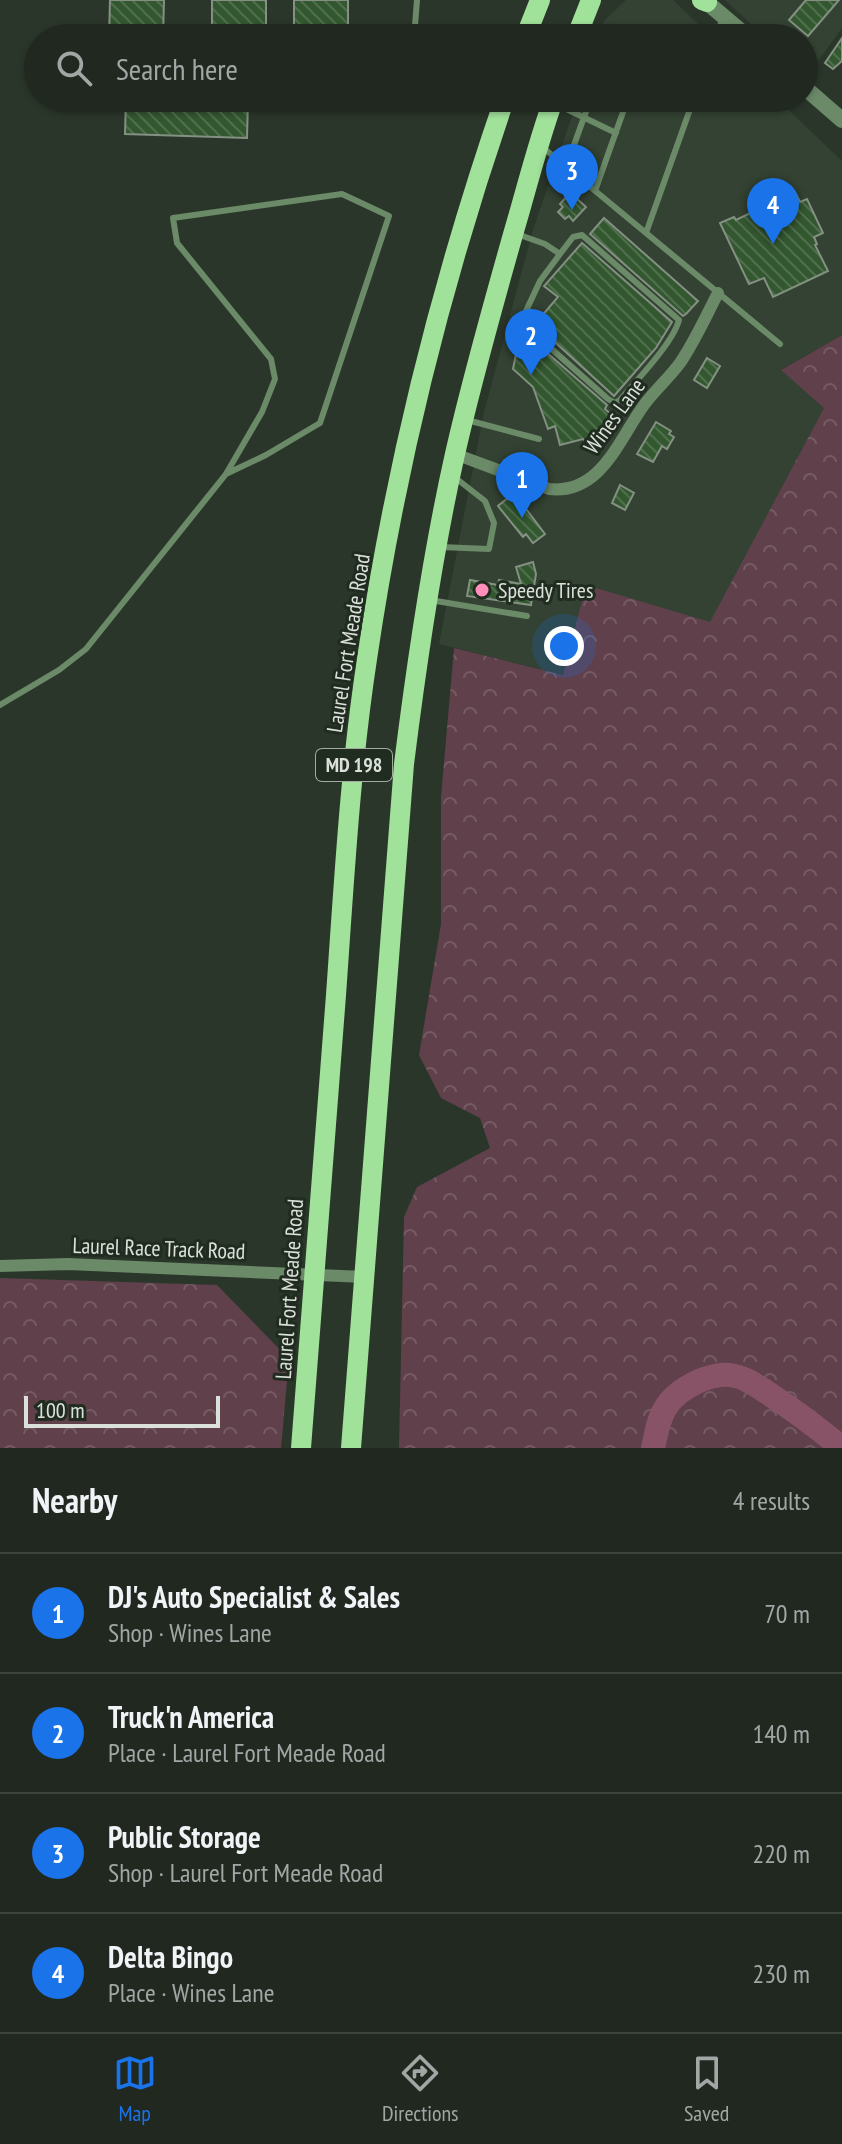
<!DOCTYPE html>
<meta charset="utf-8">
<style>
body{margin:0;font-family:"PT Sans Narrow",sans-serif;background:#283029;color:#f1f3f6}
.scale{position:absolute;left:24px;bottom:20px;width:196px;box-sizing:border-box;padding-left:8px;border:4px solid #dbe1da;border-top:0;font-size:22px;line-height:28px;white-space:nowrap;color:#dbe1da;-webkit-text-stroke:6px #212c21;paint-order:stroke}
.you{position:absolute;left:564px;top:646px;width:28px;height:28px;margin:-20px;border:6px solid #fff;border-radius:50%;background:#1a73e8;box-shadow:0 0 0 12px #1a73e833}
.badge{display:grid;place-items:center;width:52px;height:52px;border-radius:50%;background:#1a73e8;color:#fff;font-size:26px;font-weight:700}
.pin{position:absolute;translate:-50% -66px;filter:drop-shadow(0 2px 4px #0008)}
.pin::after{content:'';position:absolute;top:42px;width:28px;height:24px;background:inherit;clip-path:polygon(0 0,100% 0,50% 100%)}
.list{margin:0;padding:0;list-style:none}
h2{display:flex;justify-content:space-between;align-items:center;height:104px;margin:0;padding:0 32px;font-size:34px}
h2 small{font-size:26px;font-weight:400;color:#a2a6a5}
.list li{display:grid;grid-template-columns:52px 1fr auto;gap:24px;align-items:center;box-sizing:border-box;height:120px;padding:0 32px;border-top:2px solid #3d443e}
.list b{display:block;font-size:30px;white-space:nowrap}
.list p{margin:0;font-size:26px;white-space:nowrap;color:#a2a6a5}
.list em{font-size:26px;font-style:normal;color:#a2a6a5}
.icon{flex:none;width:44px;height:44px;fill:none;stroke:currentColor;stroke-width:2;stroke-linecap:round;stroke-linejoin:round}
.map{position:relative;flex:none;width:842px;height:1448px;overflow:hidden}
.search{position:absolute;background:#202820;box-shadow:0 2px 6px #0004;left:24px;right:24px;top:24px;height:88px;display:flex;align-items:center;gap:20px;box-sizing:border-box;padding:0 28px;border-radius:44px;color:#a2a6a5;font-size:30px}
.sheet{height:584px;background:#202820}
nav{display:flex;justify-content:space-around;align-items:center;box-sizing:border-box;height:112px;border-top:2px solid #3d443e;background:#202820;font-size:22px;color:#a2a6a5}
nav a{display:grid;justify-items:center;gap:4px}
nav .on{color:#1a73e8}
.map>svg:first-child{display:block}
.built{fill:#334232}
.forest{fill:url(#forest-crowns)}
.lines{fill:none;stroke-linecap:round;stroke-linejoin:round}
.river{stroke:#895367;stroke-width:24}
.building{fill:url(#building-back-hatch);stroke:#839082;stroke-width:2}
.service{stroke:#6b8a68;stroke-width:6}
.minor{stroke:#6b8a68;stroke-width:12}
.tertiary{stroke:#6b8a68;stroke-width:16}
.primary{stroke:#a1e29b;stroke-width:20}
.poi-dot{fill:#ff8eba;stroke:#212c21;stroke-width:3}
.labels{text-anchor:middle;stroke-width:6;stroke-linejoin:round;paint-order:stroke}
.shield{fill:#212c21;stroke:#a3aba2;stroke-width:2}
.shield-label{font-size:20px;font-weight:bold;fill:#dbe1da}
.street-label{font-size:22px;fill:#dbe1da;stroke:#212c21}
.poi-label{font-size:22px;fill:#dbe1da;stroke:#212c21;text-anchor:start}
</style>
<div class="map">
<svg width="842" height="1448" viewBox="0 0 842 1448">
<defs>
<pattern id="forest-crowns" width="20" height="18" patternUnits="userSpaceOnUse" patternTransform="scale(2)"><rect width="20" height="18" fill="#5f404b"/><path d="M2 6a3 3 0 1 1 6 0M12 15a3 3 0 1 1 6 0" fill="none" stroke="#755b64"/></pattern>
<pattern id="building-back-hatch" width="6" height="6" patternUnits="userSpaceOnUse" patternTransform="scale(2)"><rect width="6" height="6" fill="#335830"/><path d="M-1 5l2 2M0 0l6 6M5-1l2 2" fill="none" stroke="#50704d"/></pattern>
</defs>
<rect width="100%" height="100%" fill="#2b362a"/>
<path class="built" d="M626 0H673L713 38H598L604 21Z
M725 0H842V28L807 76 804 73V38H766Z
M578 98H776L842 161V335L782 369 824 408 710 623 586 585 563 675 439 644 484 412 533 230Z"/>
<path class="forest" d="M842 335V1448H399L404 1217 417 1187 490 1148 480 1118 441 1098 419 1055 441 924V797L454 648 563 675 586 585 710 622 824 408 781 370Z
M0 1278 217 1285 289 1359 281 1448H0Z"/>
<g class="lines">
<path class="river" d="M653 1448C656 1435 658 1419 666 1407 678 1388 713 1370 735 1376 747 1378 758 1387 768 1393 794 1410 818 1428 842 1448"/>
</g>
<path class="building" d="M110 0H164L163 38H109Z
M212 0H266V38H212Z
M294 0H348V38H294Z
M806 0H839L808 36 789 20Z
M842 38V61L833 69 825 63Z
M126 98 248 100 247 138 125 134Z
M795 192 800 202 807 199 823 233 814 237 817 244 815 245 828 271 773 297 764 278 749 284 720 223 734 217 736 220Z
M568 195 572 199 574 196 586 207 573 221 569 216 565 219 558 212 563 207 560 204Z
M604 218 698 301 686 314 683 316 590 234Z
M582 243 672 322 656 348 614 396 535 324 558 297 544 286Z
M530 338 607 405 605 409 612 415 588 443 583 439 560 445 555 426 548 429 533 387 513 369 516 354Z
M707 358 720 366 707 388 694 380Z
M656 422 671 431 669 434 674 437 667 449 662 446 653 462 637 454Z
M620 485 634 493 625 510 612 503Z
M514 493 545 534 533 543 526 534 523 537 498 506Z
M533 562 536 574 531 605 467 596 470 580 498 585 499 580 521 584 516 567Z"/>
<g class="lines">
<path class="service" d="M414 38 417 0
M716 38 722 20
M408 104V98
M556 104 616 133
M541 146 780 344
M566 167 591 98
M595 191 628 98
M646 233 694 98
M517 234 545 244 560 254 540 281 526 311 528 328 608 399 615 403 620 400C636 381 673 343 679 320L582 235 573 237 560 254
M467 420 539 439
M440 547 489 549 494 523 485 501 453 476
M430 600 527 616
M0 705 59 670 86 649 226 474 262 412 275 379 271 359 177 243 173 218 342 194 389 216 320 423 266 455 226 474"/>
<path class="minor" d="M455 454 549 489C601 495 619 439 644 405 655 390 669 378 680 363 695 341 706 316 718 293
M0 1266 68 1264 365 1277"/>
<path class="tertiary" d="M704 0 749 38
M804 87 842 120"/>
<path class="primary" d="M702 0 707 2
M525 38 540 0
M576 38 591 0
M301 1448C313 1297 324 1146 336 995 344 883 350 770 367 659 395 468 442 280 505 98
M351 1448 404 764C417 660 432 556 455 454 472 379 493 305 514 231 527 187 538 142 554 98"/>
</g>
<circle class="poi-dot" cx="482" cy="590" r="8"/>
<g class="labels">
<rect class="shield" x="316" y="749" width="76" height="32" rx="6"/>
<g class="shield-label">
<text x="354" y="772">MD 198</text>
</g>
<g class="street-label">
<text transform="translate(614 416) rotate(-54)" y="8">Wines Lane</text>
<text transform="translate(348 643) rotate(-81)" y="8">Laurel Fort Meade Road</text>
<text transform="translate(159 1248) rotate(2)" y="8">Laurel Race Track Road</text>
<text transform="translate(289 1289) rotate(-86)" y="8">Laurel Fort Meade Road</text>
</g>
<g class="poi-label">
<text x="498" y="598">Speedy Tires</text>
</g>
</g>
</svg>
<div class="scale">100 m</div>
<div class="you"></div>
<div class="pin badge" style="left:522px;top:518px">1</div>
<div class="pin badge" style="left:531px;top:375px">2</div>
<div class="pin badge" style="left:572px;top:210px">3</div>
<div class="pin badge" style="left:773px;top:244px">4</div>
<div class="search"><svg class="icon" aria-label="search" viewBox="0 0 24 24"><circle cx="10" cy="10" r="6"/><path d="M15 15l6 6"/></svg>Search here</div>
</div>
<section class="sheet">
<h2>Nearby<small>4 results</small></h2>
<ul class="list">
<li><span class="badge">1</span><div><b>DJ's Auto Specialist &amp; Sales</b><p>Shop · Wines Lane</p></div><em>70 m</em></li>
<li><span class="badge">2</span><div><b>Truck'n America</b><p>Place · Laurel Fort Meade Road</p></div><em>140 m</em></li>
<li><span class="badge">3</span><div><b>Public Storage</b><p>Shop · Laurel Fort Meade Road</p></div><em>220 m</em></li>
<li><span class="badge">4</span><div><b>Delta Bingo</b><p>Place · Wines Lane</p></div><em>230 m</em></li>
</ul>
</section>
<nav>
<a class="on"><svg class="icon" aria-label="map" viewBox="0 0 24 24"><path d="M3 6l6-2 6 2 6-2v14l-6 2-6-2-6 2zM9 4v14M15 6v14"/></svg>Map</a>
<a><svg class="icon" aria-label="directions" viewBox="0 0 24 24"><path d="M12 3l9 9-9 9-9-9zM9 14v-3h6M13 9l2 2-2 2"/></svg>Directions</a>
<a><svg class="icon" aria-label="saved" viewBox="0 0 24 24"><path d="M7 4h10v16l-5-4-5 4z"/></svg>Saved</a>
</nav>
